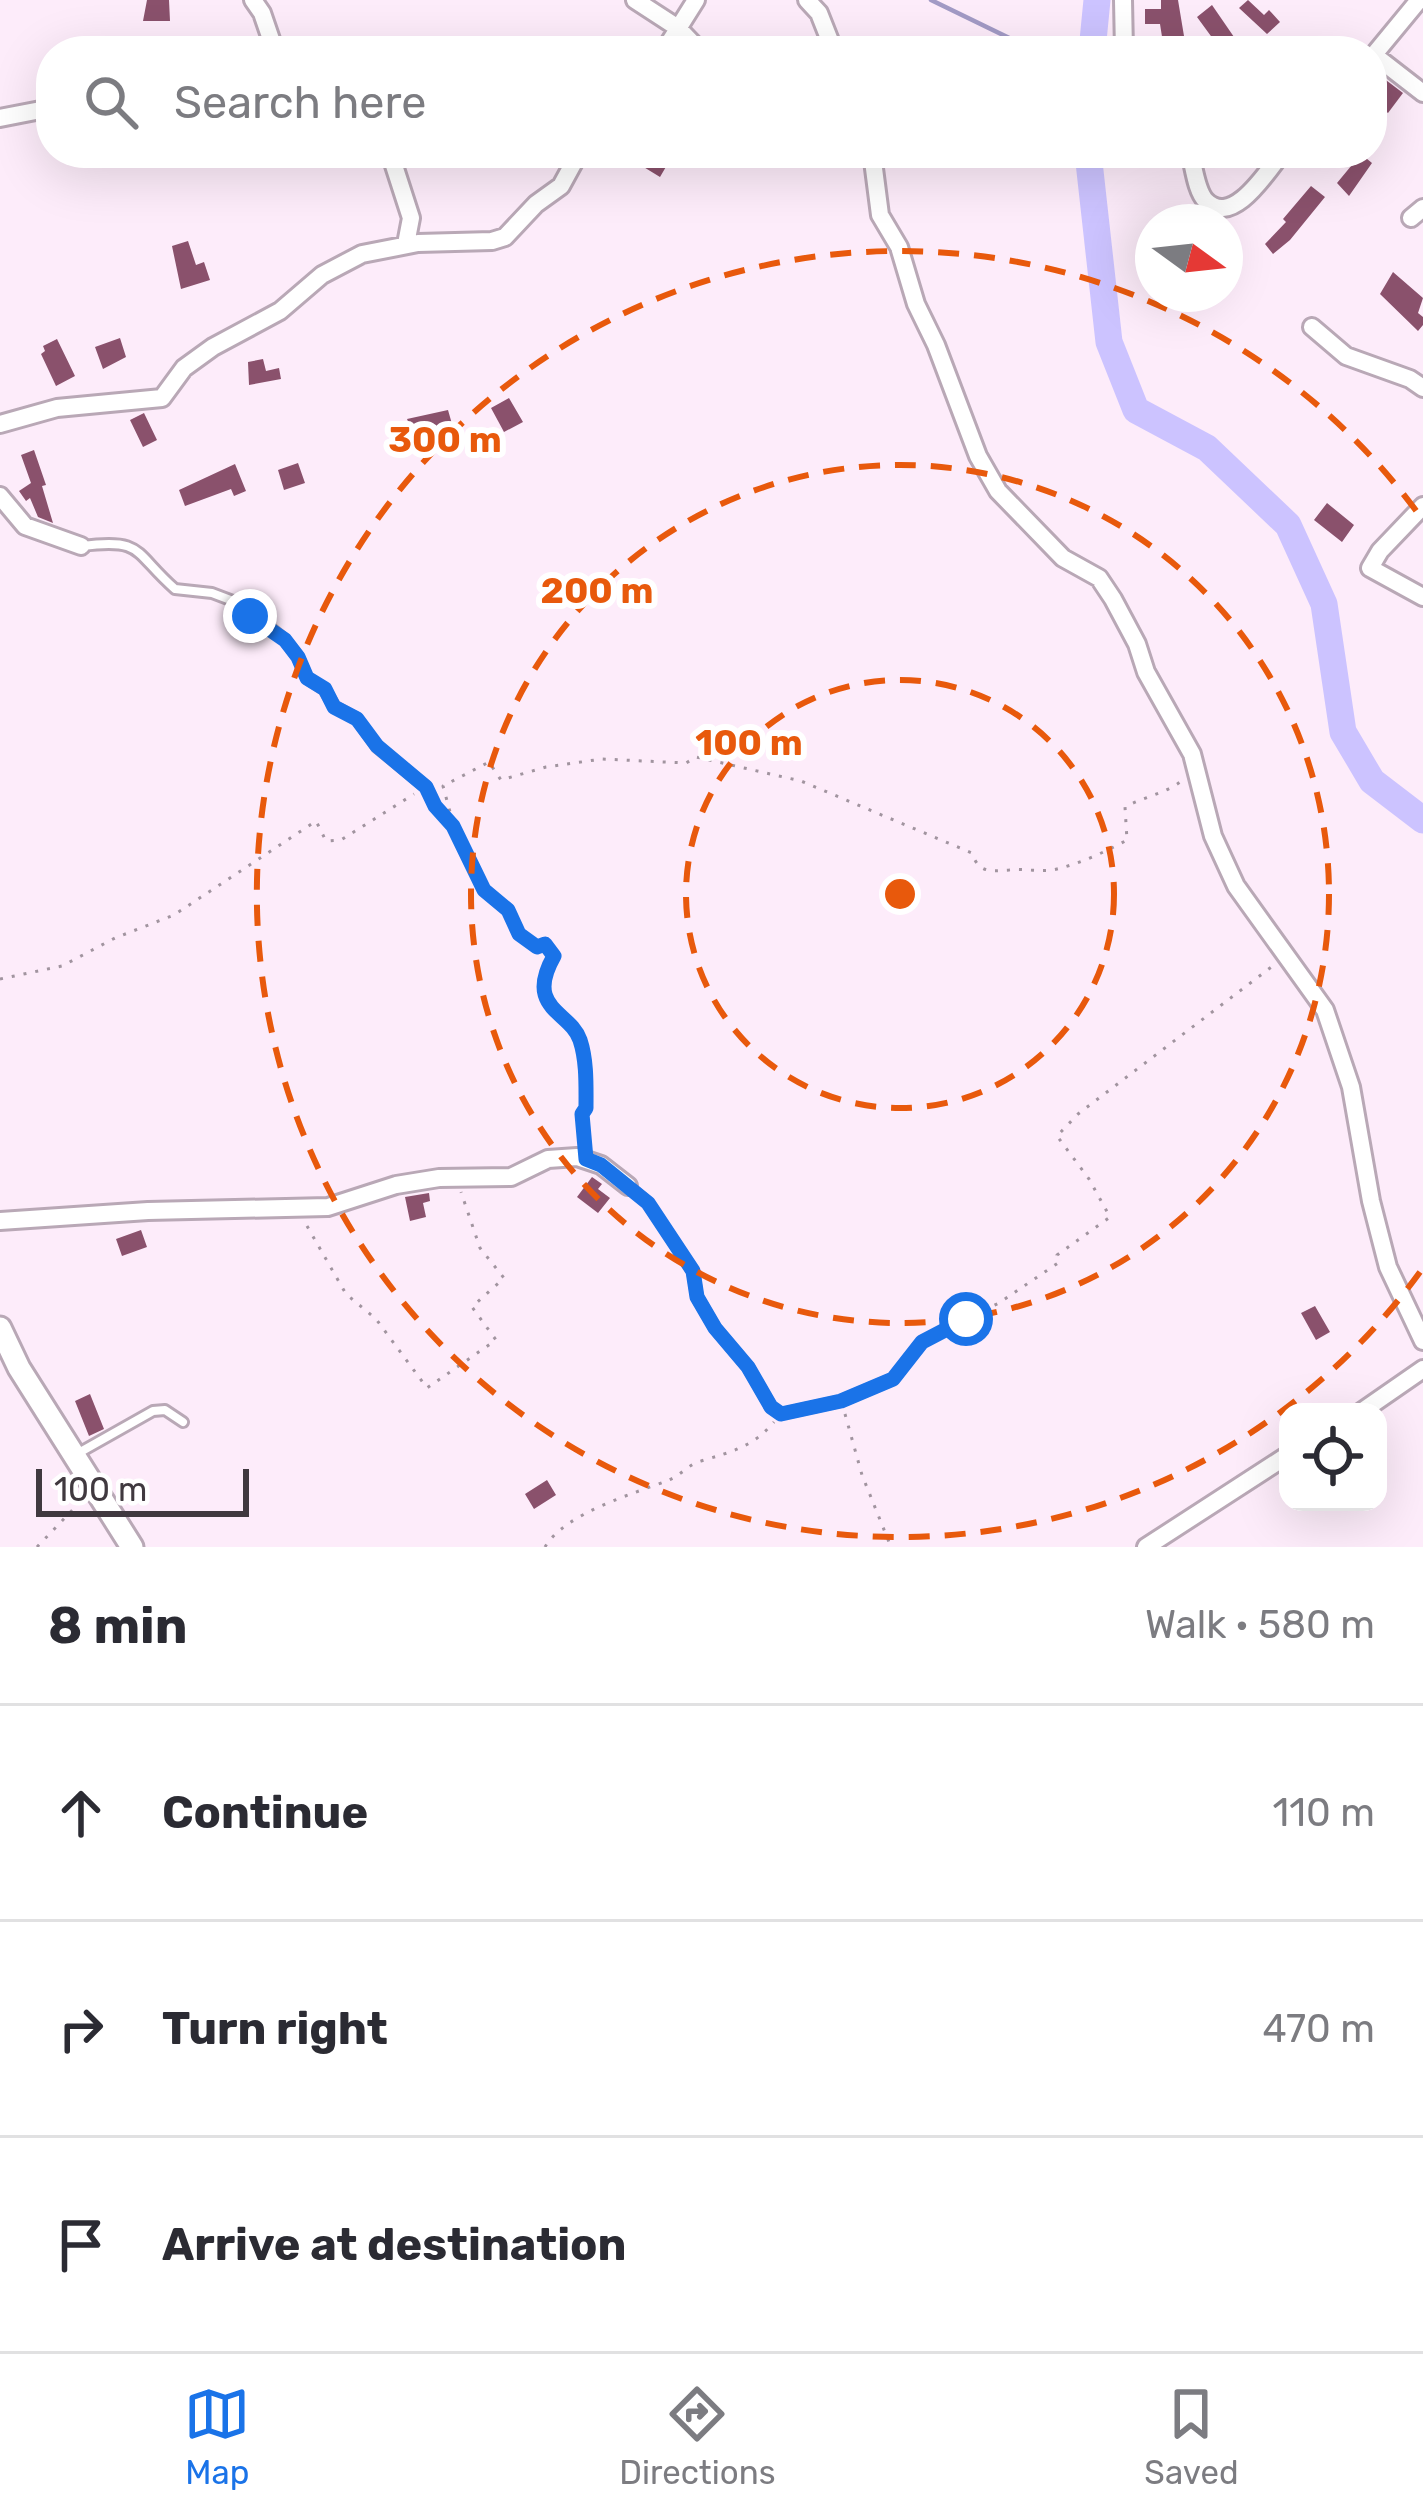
<!DOCTYPE html>
<meta charset="utf-8">
<style>
body{margin:0;font-family:Rubik,sans-serif;background:#f2f2f3;color:#2b2b33}
.controls{position:absolute;right:36px;bottom:36px;display:grid;overflow:hidden;border-radius:24px;box-shadow:0 12px 48px #0002}
.controls button{width:108px;height:108px;display:grid;place-items:center;padding:0;border:0;border-bottom:3px solid #e1e1e2;background:#fff;color:#2b2b33;font:60px sans-serif}
.compass{position:absolute;left:1135px;top:204px;width:108px;height:108px;border-radius:50%;background:#fff;box-shadow:0 12px 48px #0002;rotate:105deg}
.scale{position:absolute;left:36px;bottom:30px;width:213px;box-sizing:border-box;padding-left:12px;border:6px solid #40393f;border-top:0;font-size:33px;line-height:42px;white-space:nowrap;color:#40393f;-webkit-text-stroke:9px #fff;paint-order:stroke}
.stop{position:absolute;width:36px;height:36px;margin:-27px;border:9px solid #1a73e8;border-radius:50%;background:#fff}
.stop.end{background:#1a73e8;border-color:#fff;box-shadow:0 3px 12px #0008}
.list{margin:0;padding:0;list-style:none}
h2{display:flex;justify-content:space-between;align-items:center;height:156px;margin:0;padding:0 48px;font-size:51px}
h2 small{font-size:39px;font-weight:400;color:#7c7c81}
.list li{display:grid;grid-template-columns:78px 1fr auto;gap:36px;align-items:center;box-sizing:border-box;height:216px;padding:0 48px;border-top:3px solid #e1e1e2}
.list b{display:block;font-size:45px;white-space:nowrap}
.list em{font-size:39px;font-style:normal;color:#7c7c81}
.icon{flex:none;width:66px;height:66px;fill:none;stroke:currentColor;stroke-width:2;stroke-linecap:round;stroke-linejoin:round}
.map{position:relative;flex:none;width:1423px;height:1547px;overflow:hidden}
.search{position:absolute;background:#fff;box-shadow:0 12px 48px #0002;left:36px;right:36px;top:36px;height:132px;display:flex;align-items:center;gap:30px;box-sizing:border-box;padding:0 42px;border-radius:48px;color:#7c7c81;font-size:45px}
.sheet{height:804px;background:#fff}
nav{display:flex;justify-content:space-around;align-items:center;box-sizing:border-box;height:168px;border-top:3px solid #e1e1e2;background:#fff;font-size:33px;color:#7c7c81}
nav a{display:grid;justify-items:center;gap:6px}
nav .on{color:#1a73e8}
.map>svg:first-child{display:block}
.lines{fill:none;stroke-linecap:round;stroke-linejoin:round}
.stream{stroke:#a29ac5;stroke-width:4.5}
.river{stroke:#ccc3ff;stroke-width:27}
.building{fill:#8a516c}
.service-casing{stroke:#b9a8b6;stroke-width:14}
.minor-casing{stroke:#b9a8b6;stroke-width:22}
.tertiary-casing{stroke:#b9a8b6;stroke-width:27}
.path{stroke:#a1949f;stroke-width:3;stroke-dasharray:3 9;stroke-linecap:butt}
.service{stroke:#fff;stroke-width:8}
.minor{stroke:#fff;stroke-width:16}
.tertiary{stroke:#fff;stroke-width:21}
.route{stroke:#1a73e8;stroke-width:15}
.ring{fill:none;stroke:#e8590c;stroke-width:6;stroke-dasharray:21 15}
.centre{fill:#e8590c;stroke:#fff;stroke-width:6}
.ring-label{font-size:36px;text-anchor:middle;font-weight:bold;fill:#e8590c;stroke:#fff;stroke-width:12;stroke-linejoin:round;paint-order:stroke}
</style>
<div class="map">
<svg width="1423" height="1547" viewBox="0 0 1423 1547">
<rect width="100%" height="100%" fill="#fdecfa"/>
<g class="lines">
<path class="stream" d="M931 0 1036 51"/>
<path class="river" d="M1092 51 1097 0
M1088 153 1109 342 1136 410 1207 448 1288 525 1324 604 1343 732 1372 781 1423 820"/>
</g>
<path class="building" d="M147 0H169L170 21H143Z
M1161 0H1178L1184 36 1177 41 1163 43 1160 24H1145V9H1161Z
M1248 0 1264 15 1269 10 1280 22 1267 34 1239 8Z
M1212 5 1234 37 1225 44 1221 39 1216 43 1197 17Z
M1374 71 1403 93 1388 113 1372 100Z
M650 153H674L660 177 642 166Z
M1361 154 1372 163 1349 196 1337 183Z
M1311 186 1325 197 1290 240 1273 254 1265 244 1286 222 1283 219Z
M188 241 196 265 204 262 210 280 181 289 172 246Z
M1393 272 1423 298 1418 313 1423 317V325L1418 331 1380 294Z
M120 338 126 357 103 369 95 347Z
M57 339 75 376 56 386 41 354 45 351 43 346Z
M263 359 266 371 279 368 281 379 249 385 248 362Z
M509 398 523 422 504 432 491 408Z
M448 410 452 424 416 440 407 419Z
M144 413 157 440 143 447 130 420Z
M34 450 46 485 42 486 53 523 38 517 30 498 26 501 19 491 31 483 21 455Z
M298 463 305 483 284 490 278 470Z
M235 464 246 491 234 496 231 489 185 506 179 490Z
M1327 503 1354 525 1342 542 1314 520Z
M592 1177 602 1184 598 1189 610 1198 598 1213 577 1197Z
M429 1193 430 1201 423 1203 426 1217 410 1221 405 1197Z
M141 1230 147 1247 122 1256 116 1239Z
M1315 1306 1330 1332 1316 1340 1301 1313Z
M90 1394 104 1429 89 1436 75 1401Z
M547 1480 556 1495 534 1509 525 1494Z"/>
<g class="lines">
<g class="service-casing">
<path id="service" d="M82 546C144 538 133 552 175 589L212 593 241 604 285 640 298 657 307 678 324 689 335 707 357 719 377 747 426 787
M629 1187 648 1203 693 1271 697 1297 715 1328 748 1367 771 1407 781 1414 841 1401 893 1379 922 1342
M75 1455 153 1411 165 1410 183 1422"/>
</g>
<g class="minor-casing">
<path id="minor" d="M253 0 262 13 275 51
M635 0 678 28 700 51
M807 0 819 13 834 51
M1123 0 1124 51
M664 51 696 0
M1374 55 1423 93
M1372 57 1419 0
M0 118 51 108
M390 153 411 218 406 244
M872 153 880 215 899 247 916 304 936 345 978 456 998 491 1063 558 1099 578 1113 599 1137 644 1146 672 1192 754 1213 836 1236 886 1325 1010 1351 1087 1371 1201 1388 1267 1423 1341
M1190 153C1194 167 1196 191 1206 201 1233 228 1268 170 1282 153
M1411 218 1423 208
M1312 327 1346 356 1410 379 1423 388
M0 424 57 408 162 398 184 368 213 347 280 311 322 275 362 254 418 243 492 241 505 237 536 204 561 186 579 153
M0 496 25 526 81 546
M1423 506 1380 551 1370 568 1423 597
M0 1221 148 1211 328 1207 396 1185 439 1178 511 1177 548 1159 577 1157 601 1165 628 1186
M1361 1412 1423 1369
M1146 1547 1288 1455"/>
</g>
<g class="tertiary-casing">
<path id="tertiary" d="M0 1328 19 1368 132 1547"/>
</g>
<path class="path" d="M431 799 453 826 484 890 508 910 519 934 537 947 545 944 553 956C524 1009 570 1010 580 1040 587 1061 586 1086 586 1108L582 1114 585 1145
M453 823 443 786 489 762 501 780 546 767 602 759 686 763 696 757 801 781 972 853C979 874 991 871 1009 870 1024 868 1042 873 1057 869 1081 863 1105 852 1127 840L1125 807C1145 796 1166 794 1184 779
M0 979 62 966 115 938 174 915 316 821 326 841 341 840 414 794
M307 1226 346 1294 376 1319 427 1388 496 1340 472 1307 504 1278 480 1248 461 1192
M930 1337 999 1303 1058 1263 1057 1255 1110 1217 1089 1179 1057 1136 1078 1114 1274 965
M845 1414 862 1475 891 1547
M37 1547 82 1500
M545 1547C565 1513 633 1494 669 1480 681 1475 689 1464 701 1461 731 1452 753 1447 774 1422"/>
<use href="#service" class="service"/>
<use href="#minor" class="minor"/>
<use href="#tertiary" class="tertiary"/>
</g>
<g class="lines">
<path class="route" d="M250 616 285 640 298 657 307 678 325 689 334 707 357 719 377 746 426 787 435 806 453 826 484 890 508 910 519 934 537 947 545 944 554 956C524 1009 570 1011 580 1040 587 1061 586 1086 586 1108L582 1114 586 1159 601 1165 648 1203 693 1271 697 1297 715 1328 748 1367 771 1407 781 1414 841 1401 893 1379 922 1342 966 1319"/>
</g>
<g class="ring">
<circle cx="900" cy="894" r="214"/>
<circle cx="900" cy="894" r="429"/>
<path d="M1420 1272A643 643 0 1 1 1420 516"/>
</g>
<circle cx="900" cy="894" r="18" class="centre"/>
<g class="ring-label">
<text x="445" y="452">300 m</text>
<text x="597" y="603">200 m</text>
<text x="749" y="755">100 m</text>
</g>
</svg>
<div class="controls">
<button><svg class="icon" aria-label="locate" viewBox="0 0 24 24"><circle cx="12" cy="12" r="6"/><path d="M12 2v4M12 18v4M2 12h4M18 12h4"/></svg></button>
</div>
<svg class="compass" viewBox="-18 -18 36 36"><path d="M0-13l5 13h-10z" fill="#e53935"/><path d="M0 13l5-13h-10z" fill="#7c7c81"/></svg>
<div class="scale">100 m</div>
<div class="stop" style="left:966px;top:1319px"></div>
<div class="stop end" style="left:250px;top:616px"></div>
<div class="search"><svg class="icon" aria-label="search" viewBox="0 0 24 24"><circle cx="10" cy="10" r="6"/><path d="M15 15l6 6"/></svg>Search here</div>
</div>
<section class="sheet">
<h2>8 min<small>Walk · 580 m</small></h2>
<ul class="list">
<li><svg class="icon" aria-label="ahead" viewBox="0 0 24 24"><path d="M12 20V5M6 11l6-6 6 6"/></svg><div><b>Continue</b></div><em>110 m</em></li>
<li><svg class="icon" aria-label="right" viewBox="0 0 24 24"><path d="M7 20v-9h11M14 6l5 5-5 5"/></svg><div><b>Turn right</b></div><em>470 m</em></li>
<li><svg class="icon" aria-label="arrive" viewBox="0 0 24 24"><path d="M6 21V4h12l-3 4 3 4H6"/></svg><div><b>Arrive at destination</b></div></li>
</ul>
</section>
<nav>
<a class="on"><svg class="icon" aria-label="map" viewBox="0 0 24 24"><path d="M3 6l6-2 6 2 6-2v14l-6 2-6-2-6 2zM9 4v14M15 6v14"/></svg>Map</a>
<a><svg class="icon" aria-label="directions" viewBox="0 0 24 24"><path d="M12 3l9 9-9 9-9-9zM9 14v-3h6M13 9l2 2-2 2"/></svg>Directions</a>
<a><svg class="icon" aria-label="saved" viewBox="0 0 24 24"><path d="M7 4h10v16l-5-4-5 4z"/></svg>Saved</a>
</nav>
